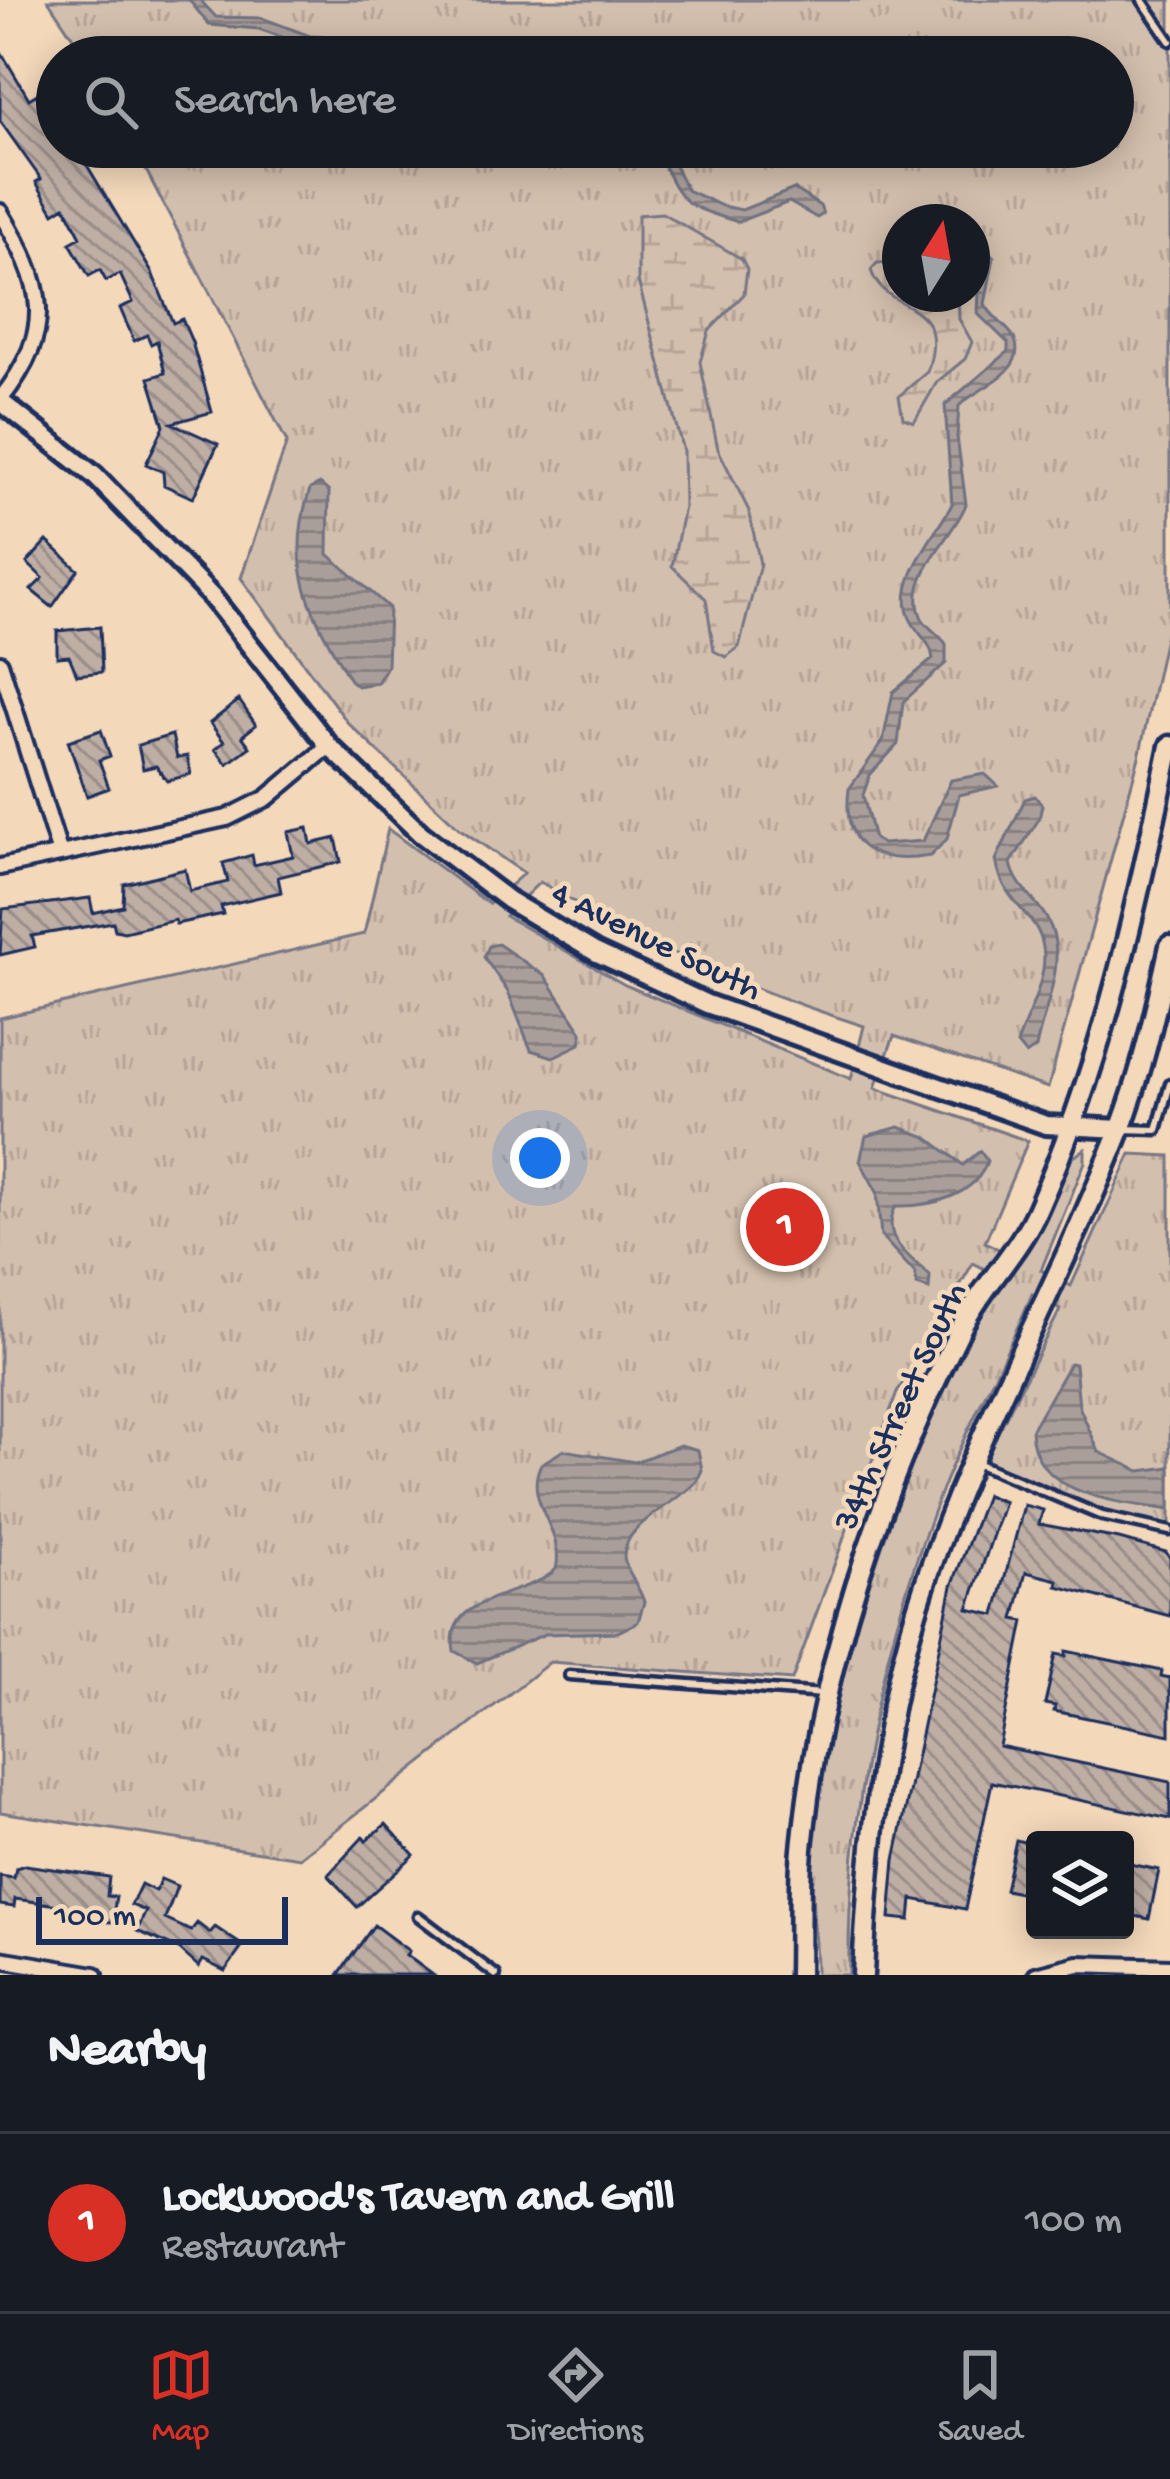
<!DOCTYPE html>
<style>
body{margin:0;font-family:"Gochi Hand",sans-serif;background:#242831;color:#f1f3f6}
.controls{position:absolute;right:36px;bottom:36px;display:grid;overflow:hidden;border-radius:12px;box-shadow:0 6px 30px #0003}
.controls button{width:108px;height:108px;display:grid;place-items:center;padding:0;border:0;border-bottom:3px solid #363941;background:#171b24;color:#f1f3f6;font:60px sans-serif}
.compass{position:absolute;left:882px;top:204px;width:108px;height:108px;border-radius:50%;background:#171b24;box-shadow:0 6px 30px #0003;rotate:11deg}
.scale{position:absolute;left:36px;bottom:30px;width:252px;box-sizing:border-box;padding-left:12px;border:6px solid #1b2f5e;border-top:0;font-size:33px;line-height:42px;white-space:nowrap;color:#1b2f5e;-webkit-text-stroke:9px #f3d8ba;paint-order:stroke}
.you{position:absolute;left:540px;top:1158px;width:42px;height:42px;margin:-30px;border:9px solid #fff;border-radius:50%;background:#1a73e8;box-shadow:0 0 0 18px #1a73e833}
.badge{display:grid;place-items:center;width:78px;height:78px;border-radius:50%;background:#d93025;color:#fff;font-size:39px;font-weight:700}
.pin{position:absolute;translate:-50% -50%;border:6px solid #fff;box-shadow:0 3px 12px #0006}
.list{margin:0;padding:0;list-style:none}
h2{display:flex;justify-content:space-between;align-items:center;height:156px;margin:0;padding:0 48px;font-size:51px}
h2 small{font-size:39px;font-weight:400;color:#9ea1a6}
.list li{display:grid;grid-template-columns:78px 1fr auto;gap:36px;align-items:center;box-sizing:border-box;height:180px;padding:0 48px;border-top:3px solid #363941}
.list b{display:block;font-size:45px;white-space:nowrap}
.list p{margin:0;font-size:39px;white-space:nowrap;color:#9ea1a6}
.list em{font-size:39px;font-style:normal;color:#9ea1a6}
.icon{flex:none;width:66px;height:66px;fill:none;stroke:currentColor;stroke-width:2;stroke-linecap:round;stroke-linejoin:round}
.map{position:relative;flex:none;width:1170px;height:1975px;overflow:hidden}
.search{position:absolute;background:#171b24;box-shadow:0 6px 30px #0003;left:36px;right:36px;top:36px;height:132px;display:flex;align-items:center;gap:30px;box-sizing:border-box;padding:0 42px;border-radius:66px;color:#9ea1a6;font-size:45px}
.sheet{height:336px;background:#171b24}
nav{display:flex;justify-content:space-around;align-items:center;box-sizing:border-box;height:168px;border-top:3px solid #363941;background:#171b24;font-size:33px;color:#9ea1a6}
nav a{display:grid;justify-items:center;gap:6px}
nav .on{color:#d93025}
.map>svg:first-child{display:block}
.grass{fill:url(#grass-tufts);stroke:#777786;stroke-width:3;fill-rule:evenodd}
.wetland{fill:url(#wetland-marsh);stroke:#777786;stroke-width:3}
.water{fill:url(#water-rules);stroke:#707282;stroke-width:3}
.building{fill:url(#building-back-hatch);stroke:#1b2f5e;stroke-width:3}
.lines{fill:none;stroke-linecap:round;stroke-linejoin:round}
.service-casing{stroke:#1b2f5e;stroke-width:15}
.minor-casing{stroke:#1b2f5e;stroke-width:22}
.tertiary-casing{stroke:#1b2f5e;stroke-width:26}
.secondary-casing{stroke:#1b2f5e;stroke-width:27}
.service{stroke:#f3d8ba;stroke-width:6}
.minor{stroke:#f3d8ba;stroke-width:14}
.tertiary{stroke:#f3d8ba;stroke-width:16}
.secondary{stroke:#f3d8ba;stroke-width:18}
.labels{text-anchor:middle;stroke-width:9;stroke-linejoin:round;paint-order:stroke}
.street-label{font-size:36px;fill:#1b2f5e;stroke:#f3d8ba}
</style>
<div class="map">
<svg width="1170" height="1975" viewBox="0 0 1170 1975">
<defs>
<pattern id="grass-tufts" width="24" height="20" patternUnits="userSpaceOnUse" patternTransform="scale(3)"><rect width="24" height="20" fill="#d3bfad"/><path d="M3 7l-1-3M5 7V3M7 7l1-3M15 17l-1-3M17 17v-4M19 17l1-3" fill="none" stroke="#b5a497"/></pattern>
<pattern id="wetland-marsh" width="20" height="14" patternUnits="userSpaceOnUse" patternTransform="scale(3)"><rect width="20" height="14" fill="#d3bfad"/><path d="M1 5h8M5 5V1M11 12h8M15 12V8" fill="none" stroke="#b5a497"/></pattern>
<pattern id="water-rules" width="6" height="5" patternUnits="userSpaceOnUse" patternTransform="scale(3)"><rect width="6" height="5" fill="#a99e9a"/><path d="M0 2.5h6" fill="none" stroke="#898181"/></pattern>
<pattern id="building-back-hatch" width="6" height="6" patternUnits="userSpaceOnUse" patternTransform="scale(3)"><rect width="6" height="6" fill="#beaea4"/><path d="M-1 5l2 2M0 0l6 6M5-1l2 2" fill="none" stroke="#9a8e89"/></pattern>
</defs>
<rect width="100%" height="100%" fill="#f3d8ba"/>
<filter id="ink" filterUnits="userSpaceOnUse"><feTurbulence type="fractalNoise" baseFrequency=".00833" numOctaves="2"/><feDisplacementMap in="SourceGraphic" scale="24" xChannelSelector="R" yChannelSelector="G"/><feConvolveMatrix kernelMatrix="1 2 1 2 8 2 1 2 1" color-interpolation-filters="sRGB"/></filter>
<g filter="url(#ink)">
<path class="grass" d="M48 0H1170V615L1139 757 1048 1088 894 1036 875 1088 1028 1141 985 1242 1016 1258 1071 1159 1085 1149V1162L1041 1270 1071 1286 1131 1154 1170 1156V1536L1105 1522 979 1470 1060 1310 1032 1294C1002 1367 961 1436 934 1510 879 1658 847 1817 849 1975H816C816 1936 810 1895 812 1856 823 1665 898 1438 1002 1278L973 1263 897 1393 792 1680 550 1662 300 1858 0 1812V1018L364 934 388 829 489 904 524 873 460 829 348 723 241 578 287 442 134 147H1113V57H86ZM900 222H972V294H900ZM540 882C644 945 748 989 864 1026L851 1079 625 985 505 916Z"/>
<path class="wetland" d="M662 213 742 259 747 269 744 294 709 331 700 362 718 449 749 511 760 564 739 647 726 657 714 651 706 599 672 566 684 507 683 451 638 281V215Z
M900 262V294H958L959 319 972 342 965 359 937 382 914 422 903 418 899 396 927 372C953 296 884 315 871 270L877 263Z"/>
<path class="water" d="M189 0H200L216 17 262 18 310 36 332 37 335 48H313L259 29 209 25Z
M654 147H666L687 190 722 206 742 210 794 189 820 206 823 214 817 218 789 202 738 222C673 203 683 200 654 147Z
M972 248 987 250 994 257 985 304C992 319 1013 329 1016 343 1024 375 974 389 959 406L957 437 966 504C956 534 904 576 921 616 925 627 939 633 946 644V663L903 702 898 744 870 775 863 795 874 839 883 844 923 841 951 780 985 774 998 786 959 795 947 839 930 856C878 865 841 851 849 789L883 741 893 692 933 659C931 640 917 635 910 618 893 581 937 534 952 504L945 405 1008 352V343L978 314 980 267 972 261Z
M320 484 329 492 328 554 389 608 387 666 377 683 357 686 350 680C311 614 284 567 310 489Z
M1035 796 1042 805 1039 819 1011 863C1016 888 1036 898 1047 919 1070 960 1043 1008 1036 1048L1026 1055 1017 1044C1030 1004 1063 957 1029 918 1011 898 1001 887 996 860L1025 799Z
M498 944 545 976 582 1032 580 1044 553 1057 531 1050 508 992 484 957 489 946Z
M899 1127 927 1137 963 1165 980 1151 987 1161C976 1196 930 1207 896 1206 879 1238 909 1256 930 1276L929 1289 917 1285 915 1273 881 1236 877 1192 860 1161 866 1136Z
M1070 1363 1075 1364 1079 1406 1099 1452 1140 1471 1170 1467V1510C1118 1502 1034 1497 1031 1430Z
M680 1445 698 1450 702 1470 697 1481C677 1504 623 1523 624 1557 625 1571 640 1587 644 1602L638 1622 618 1632 545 1634 477 1663 454 1651C443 1593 529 1598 556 1569 566 1531 522 1501 541 1464L564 1450 635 1462Z"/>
<path class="building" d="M0 50 29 99 37 94 57 128V147H76L152 273 173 323 182 319 192 342 212 412 172 423 218 444 193 498 164 485 163 472 146 464 164 426 149 378 165 373 157 341 151 344 147 335 134 341 120 308 133 302 120 274 106 281 100 270 89 276 70 243 81 237 65 206 54 213 36 182 41 179 0 121Z
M47 541 78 570 52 607 31 590 43 578 27 563Z
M100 627 102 672 77 675 69 656 57 657V631Z
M239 700 256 725 242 736 250 747 227 764 215 749 224 742 210 723Z
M101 730 110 756 99 760 109 788 87 796 68 741Z
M172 735 177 758 187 756 191 774 167 781 156 766 143 769 138 745Z
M308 828 311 844 336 838 341 862 278 877 281 892 221 906 223 914 176 924 175 920 124 932 115 930 113 922 32 936 35 947 0 955 3 909 90 898 93 913 123 906 124 884 185 869 190 891 228 882 223 863 252 855 254 865 293 856 288 832Z
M782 1199 790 1210 799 1203 814 1222 802 1229 810 1240 781 1259 775 1250 760 1261 744 1237 760 1227 753 1218Z
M986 1495 1004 1502 968 1609 995 1615 1024 1505 1043 1510 1039 1524 1119 1539 1166 1552 1170 1558V1616L1057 1586 1058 1580 1026 1572 1014 1619 1024 1621 999 1746 1170 1782V1819L992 1782 965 1909 912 1899 910 1920 890 1918 895 1860 952 1586Z
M1066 1651 1162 1671 1161 1676 1170 1678V1735L1054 1711 1055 1706 1045 1704 1056 1654 1066 1656Z
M386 1824 414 1855 357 1907 328 1875 363 1837 366 1841Z
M1016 1840 1035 1845V1896L1005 1890Z
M1125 1863 1159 1870 1149 1919 1125 1914Z
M25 1865 109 1877 107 1896 116 1897 112 1922 87 1921 88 1911 58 1905 15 1899 14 1907 0 1905V1876L14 1878 16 1868Z
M161 1879 177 1886 165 1919 191 1931 197 1923 210 1933 215 1927 243 1946 225 1971 203 1960 199 1967 179 1949 137 1931 146 1911 131 1905 141 1884 155 1891Z
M374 1925 409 1951 406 1955 433 1975H338Z"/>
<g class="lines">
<g class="service-casing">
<path id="service" d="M1142 0 1170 41
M1123 1129 1157 1130 1170 1084
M974 1462 1102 1516 1170 1531
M569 1675 824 1694
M418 1916 496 1975"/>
</g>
<g class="minor-casing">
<path id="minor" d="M0 212C44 285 57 328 0 400
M0 663 60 854
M0 867 227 818 267 798 329 746
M0 1959 95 1975
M1036 1975 1078 1964 1170 1967"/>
</g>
<g class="tertiary-casing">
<path id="tertiary" d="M0 401 95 476 212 597 329 746 421 834 508 900 595 952 707 1004 1046 1125 1120 1129"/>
</g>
<g class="secondary-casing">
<path id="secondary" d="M799 1975C800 1927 798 1877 804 1830 823 1654 882 1487 960 1330 981 1287 1019 1252 1038 1208 1104 1060 1137 904 1170 746
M863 1975C869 1844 882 1715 923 1590 975 1431 1059 1285 1120 1130 1143 1070 1156 1008 1170 946"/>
</g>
<use href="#service" class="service"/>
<use href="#minor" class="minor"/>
<use href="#tertiary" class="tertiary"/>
<use href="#secondary" class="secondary"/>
</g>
</g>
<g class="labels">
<g class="street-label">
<text transform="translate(658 938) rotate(26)" y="13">4 Avenue South</text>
<text transform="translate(897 1405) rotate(-65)" y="13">34th Street South</text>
</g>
</g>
</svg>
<div class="controls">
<button><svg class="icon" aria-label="layers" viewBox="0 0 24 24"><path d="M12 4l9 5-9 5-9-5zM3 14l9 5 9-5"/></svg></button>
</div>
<svg class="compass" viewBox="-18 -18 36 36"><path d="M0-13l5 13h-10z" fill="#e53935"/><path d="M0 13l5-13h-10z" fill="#9ea1a6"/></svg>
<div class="scale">100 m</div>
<div class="you"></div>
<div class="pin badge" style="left:785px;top:1227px">1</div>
<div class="search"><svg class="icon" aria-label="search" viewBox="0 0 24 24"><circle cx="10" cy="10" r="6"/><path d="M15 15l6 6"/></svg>Search here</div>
</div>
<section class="sheet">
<h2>Nearby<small></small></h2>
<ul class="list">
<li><span class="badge">1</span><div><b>Lockwood's Tavern and Grill</b><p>Restaurant</p></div><em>100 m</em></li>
</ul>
</section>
<nav>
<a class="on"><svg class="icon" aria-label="map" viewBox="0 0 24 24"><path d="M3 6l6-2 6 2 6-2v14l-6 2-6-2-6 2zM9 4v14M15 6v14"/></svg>Map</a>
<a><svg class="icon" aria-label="directions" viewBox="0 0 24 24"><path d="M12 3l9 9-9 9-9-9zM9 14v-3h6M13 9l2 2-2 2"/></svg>Directions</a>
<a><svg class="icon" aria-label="saved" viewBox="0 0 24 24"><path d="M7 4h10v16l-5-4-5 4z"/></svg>Saved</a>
</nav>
